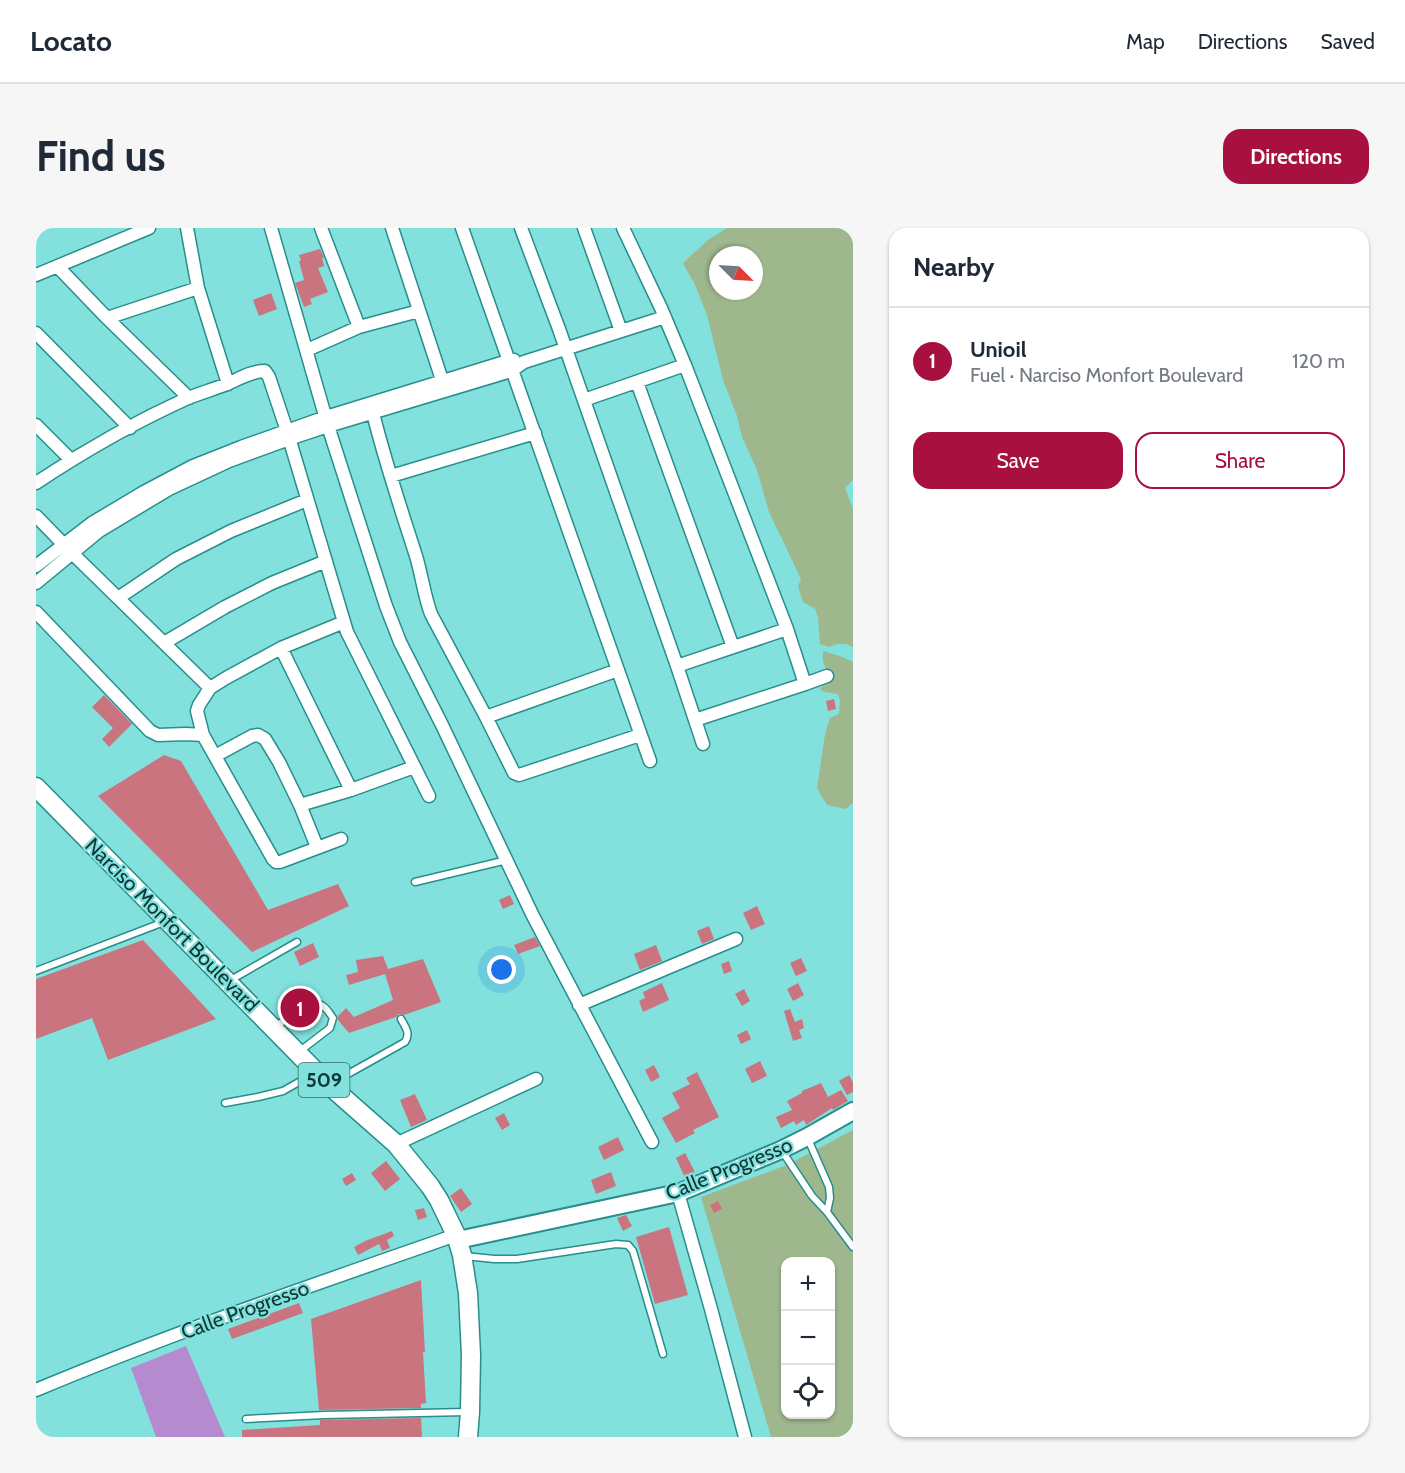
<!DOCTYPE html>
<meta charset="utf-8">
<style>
body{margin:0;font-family:Cabin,sans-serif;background:#f6f6f7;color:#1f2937}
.controls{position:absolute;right:18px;bottom:18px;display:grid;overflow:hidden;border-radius:12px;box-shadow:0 2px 4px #0004}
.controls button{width:54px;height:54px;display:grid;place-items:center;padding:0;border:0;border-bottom:2px solid #e0e1e3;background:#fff;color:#1f2937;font:30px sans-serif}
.compass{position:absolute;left:673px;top:18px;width:54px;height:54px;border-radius:50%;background:#fff;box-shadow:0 2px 4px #0004;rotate:114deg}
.you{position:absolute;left:466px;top:742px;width:21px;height:21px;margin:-15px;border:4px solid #fff;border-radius:50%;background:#1a73e8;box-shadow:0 0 0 9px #1a73e833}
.badge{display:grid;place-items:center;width:39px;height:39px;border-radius:50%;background:#a8113f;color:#fff;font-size:20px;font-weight:700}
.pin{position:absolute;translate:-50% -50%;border:3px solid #fff;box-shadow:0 2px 6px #0006}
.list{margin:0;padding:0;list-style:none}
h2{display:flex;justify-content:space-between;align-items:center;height:78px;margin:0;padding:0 24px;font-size:26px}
h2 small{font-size:20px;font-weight:400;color:#747a83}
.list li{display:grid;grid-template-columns:39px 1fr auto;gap:18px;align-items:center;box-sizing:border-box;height:108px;padding:0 24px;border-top:2px solid #e0e1e3}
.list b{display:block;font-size:22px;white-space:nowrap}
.list p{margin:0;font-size:20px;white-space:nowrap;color:#747a83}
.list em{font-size:20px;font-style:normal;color:#747a83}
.actions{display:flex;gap:12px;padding:18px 24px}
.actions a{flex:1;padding:14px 0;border:2px solid #a8113f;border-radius:18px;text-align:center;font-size:21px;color:#a8113f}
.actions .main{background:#a8113f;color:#fff}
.icon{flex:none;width:33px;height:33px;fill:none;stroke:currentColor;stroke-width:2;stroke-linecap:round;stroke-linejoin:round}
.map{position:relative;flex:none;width:817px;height:1209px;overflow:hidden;border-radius:18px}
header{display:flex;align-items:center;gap:36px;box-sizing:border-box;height:84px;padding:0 30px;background:#fff;border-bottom:2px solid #e0e1e3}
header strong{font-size:28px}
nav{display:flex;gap:33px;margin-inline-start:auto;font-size:21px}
.intro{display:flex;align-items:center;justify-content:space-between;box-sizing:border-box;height:144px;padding:0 36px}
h1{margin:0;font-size:42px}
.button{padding:15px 27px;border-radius:18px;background:#a8113f;color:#fff;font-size:21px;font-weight:700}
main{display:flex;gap:36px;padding:0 36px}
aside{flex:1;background:#fff;border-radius:18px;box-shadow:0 2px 4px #0004}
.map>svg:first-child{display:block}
.green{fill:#9fb78c;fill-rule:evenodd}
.water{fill:#b58acf}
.building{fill:#ca747f}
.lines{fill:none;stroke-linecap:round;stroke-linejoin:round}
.lane-casing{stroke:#278e8b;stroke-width:9}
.street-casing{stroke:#278e8b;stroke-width:15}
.secondary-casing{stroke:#278e8b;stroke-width:20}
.primary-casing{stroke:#278e8b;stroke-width:21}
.lane{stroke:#fff;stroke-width:6}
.street{stroke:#fff;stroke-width:12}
.secondary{stroke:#fff;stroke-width:16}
.primary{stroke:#fff;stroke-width:18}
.labels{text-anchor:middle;stroke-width:4.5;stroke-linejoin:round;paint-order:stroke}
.shield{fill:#82e1dd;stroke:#316b68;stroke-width:1.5}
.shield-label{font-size:20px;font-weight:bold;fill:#0e3836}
.street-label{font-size:21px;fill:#0e3836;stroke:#82e1dd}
</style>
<header>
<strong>Locato</strong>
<nav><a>Map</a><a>Directions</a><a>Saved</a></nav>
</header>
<div class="intro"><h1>Find us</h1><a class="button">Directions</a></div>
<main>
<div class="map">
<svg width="817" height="1209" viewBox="0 0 817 1209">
<rect width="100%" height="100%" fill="#82e1dd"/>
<path class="green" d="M691 0H817V252L809 260 817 281V419L810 416H801L793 419 784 416 782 389 779 381 767 374 762 358 765 351 733 284 721 242 706 209 701 188 687 152 671 87 659 57 647 35 672 12ZM682 27H718V63H682Z
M787 423 804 428 817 434V575L809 581 791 577 781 560 789 506 794 490 803 486 804 473 802 466 788 464 784 461 793 450 787 433Z
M817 902V1209H735L665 969 751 937ZM750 1034H794V1186H750Z"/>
<path class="water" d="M150 1118 189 1209H120L95 1140Z"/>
<path class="building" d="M284 21 288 30H286L288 38 282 40 292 64 274 71 276 76 268 79 259 55 268 52 263 33H265L263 27Z
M235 65 241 81 223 88 217 72Z
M68 467 96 496 73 519 66 511 77 500 56 479Z
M798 471 800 481 792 483 790 473Z
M128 527 145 533 232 682 302 656 313 678 216 724 62 568Z
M474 667 478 676 467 681 463 672Z
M721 678 729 696 715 702 707 685Z
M673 698 678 711 666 716 661 703Z
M499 709 504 718 482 726 478 717Z
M107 712 180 791 72 832 56 790 0 811V751Z
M277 715 283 729 264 738 258 724Z
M620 717 626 733 604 742 598 726Z
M347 728 352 741 387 731 405 774 368 787 363 786 360 789 313 805 302 792V788L310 780 318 789 357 772 349 746 313 757 310 747 322 744 320 732Z
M765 730 771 743 760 748 754 735Z
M693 733 696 743 688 746 685 736Z
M626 755 633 772 607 784 603 773 609 770 607 764Z
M762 755 768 767 757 773 751 761Z
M708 761 714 773 706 778 699 766Z
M754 781 759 794 766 791 768 800 763 802 766 810 757 813 748 783Z
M711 802 715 811 705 816 701 807Z
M724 833 731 848 716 855 709 841Z
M618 837 624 849 615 854 609 842Z
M661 844 683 889 657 902 659 905 640 915 626 890 644 880 636 865 654 856 650 850Z
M813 847 817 854V864L811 867 803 853Z
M785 855 792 869 805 862 812 873 797 882 796 880 770 897 768 892 760 897 758 893 745 900 740 889 756 882 751 873 766 865V863Z
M379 866 391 892 375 899 364 872Z
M468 885 474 897 466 902 459 890Z
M582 909 588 922 568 932 562 919Z
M649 925 659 944 649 950 640 930Z
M350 933 364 951 349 963 335 945Z
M575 944 580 958 560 966 555 952Z
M316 945 320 952 310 958 306 951Z
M425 960 436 976 425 984 414 968Z
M682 973 686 981 678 985 674 977Z
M388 980 391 989 382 992 379 982Z
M590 987 596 998 587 1003 581 990Z
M633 999 652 1067 619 1076 600 1009Z
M356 1003 358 1008 351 1012 354 1020 346 1023 343 1016 322 1027 318 1019 329 1013Z
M385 1052 389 1124H387L390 1175 385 1176V1180L283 1182 275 1091Z
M263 1075 267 1085 196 1111 192 1101Z
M385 1190 386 1209H206V1202L284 1197V1192Z"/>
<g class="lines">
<g class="lane-casing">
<path id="lane" d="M379 654 471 632
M0 743 128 694
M193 753 261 714
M238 799C247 794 273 775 283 776 290 778 293 785 297 790L294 800 264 823
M296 855 369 814C375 805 369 799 365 791
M189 875 222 869 247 863 277 846
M772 911 793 959 794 970 791 984
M746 923 776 968 791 984 817 1019
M429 1028 458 1031H481L580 1016 592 1017 597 1023 627 1126
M210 1191 288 1187 431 1184"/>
</g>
<g class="street-casing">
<path id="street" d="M151 0 162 60 192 156
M235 0 292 198 350 378 364 414 406 497 497 688 616 914
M285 0 323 99 383 83
M356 0 406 152
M426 0 614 533
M485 0 523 101 641 438 667 516
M548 0 585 103
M587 0 625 80 649 137 751 401 769 456 659 492
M22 39 71 90 153 170
M0 47 113 0
M71 90 162 60
M0 105 94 200
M271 122 323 99
M601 154 697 419
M548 172 649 137
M335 177C347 228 364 278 380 328 386 348 388 367 395 386L450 489 478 545 483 547 604 507
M0 197 35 232
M355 248 499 205
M0 255C48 223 99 194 152 170 165 165 178 161 191 156 203 151 215 143 229 143L233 149 251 203 311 404 393 568
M0 288 36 325 174 460
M0 338 56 295 108 264 157 238 205 219 290 189 472 133 478 132
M0 355 63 303 133 261 193 233 253 211 292 198 475 143 488 134 629 89
M82 370 140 331 195 303 271 272
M0 384 114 503 122 507 150 506 167 507
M128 415 189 379 236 355 290 333
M245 420 315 562
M641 438 751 401
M769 456 791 448
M450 489 582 442
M179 528 216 508 222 507 229 511 243 534 264 577 281 619
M264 577 315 562 378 539
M305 611 244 634H240L237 631 167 507 161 483 163 477 174 460 190 450 245 420 308 394
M543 777 700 711
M360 916 500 851
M642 965 675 1081 709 1209
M0 1162C138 1104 280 1056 420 1007"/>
</g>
<g class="secondary-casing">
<path id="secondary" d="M422 1012 642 965 745 922 771 909 817 883"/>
</g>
<g class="primary-casing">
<path id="primary" d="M0 559 293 857 360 916 394 958 403 972 420 1007 426 1027 432 1065 435 1127 434 1184 432 1209"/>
</g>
<use href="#lane" class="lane"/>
<use href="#street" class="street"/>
<use href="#secondary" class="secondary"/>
<use href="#primary" class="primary"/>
</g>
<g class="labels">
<rect class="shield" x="262.5" y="835" width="51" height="34" rx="4.5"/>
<g class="shield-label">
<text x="288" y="859">509</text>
</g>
<g class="street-label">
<text transform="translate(136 697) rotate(45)" y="7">Narciso Monfort Boulevard</text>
<text transform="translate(693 941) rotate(-22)" y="7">Calle Progresso</text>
<text transform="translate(209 1082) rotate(-20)" y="7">Calle Progresso</text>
</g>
</g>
</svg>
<div class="controls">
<button>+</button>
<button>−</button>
<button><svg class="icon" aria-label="locate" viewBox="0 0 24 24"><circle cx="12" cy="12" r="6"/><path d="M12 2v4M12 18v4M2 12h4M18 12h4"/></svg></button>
</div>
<svg class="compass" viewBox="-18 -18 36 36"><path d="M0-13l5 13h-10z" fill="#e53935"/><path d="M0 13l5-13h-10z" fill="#747a83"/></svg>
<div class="you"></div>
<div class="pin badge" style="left:264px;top:780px">1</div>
</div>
<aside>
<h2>Nearby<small></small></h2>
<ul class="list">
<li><span class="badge">1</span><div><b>Unioil</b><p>Fuel · Narciso Monfort Boulevard</p></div><em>120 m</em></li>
</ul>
<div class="actions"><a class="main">Save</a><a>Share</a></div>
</aside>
</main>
